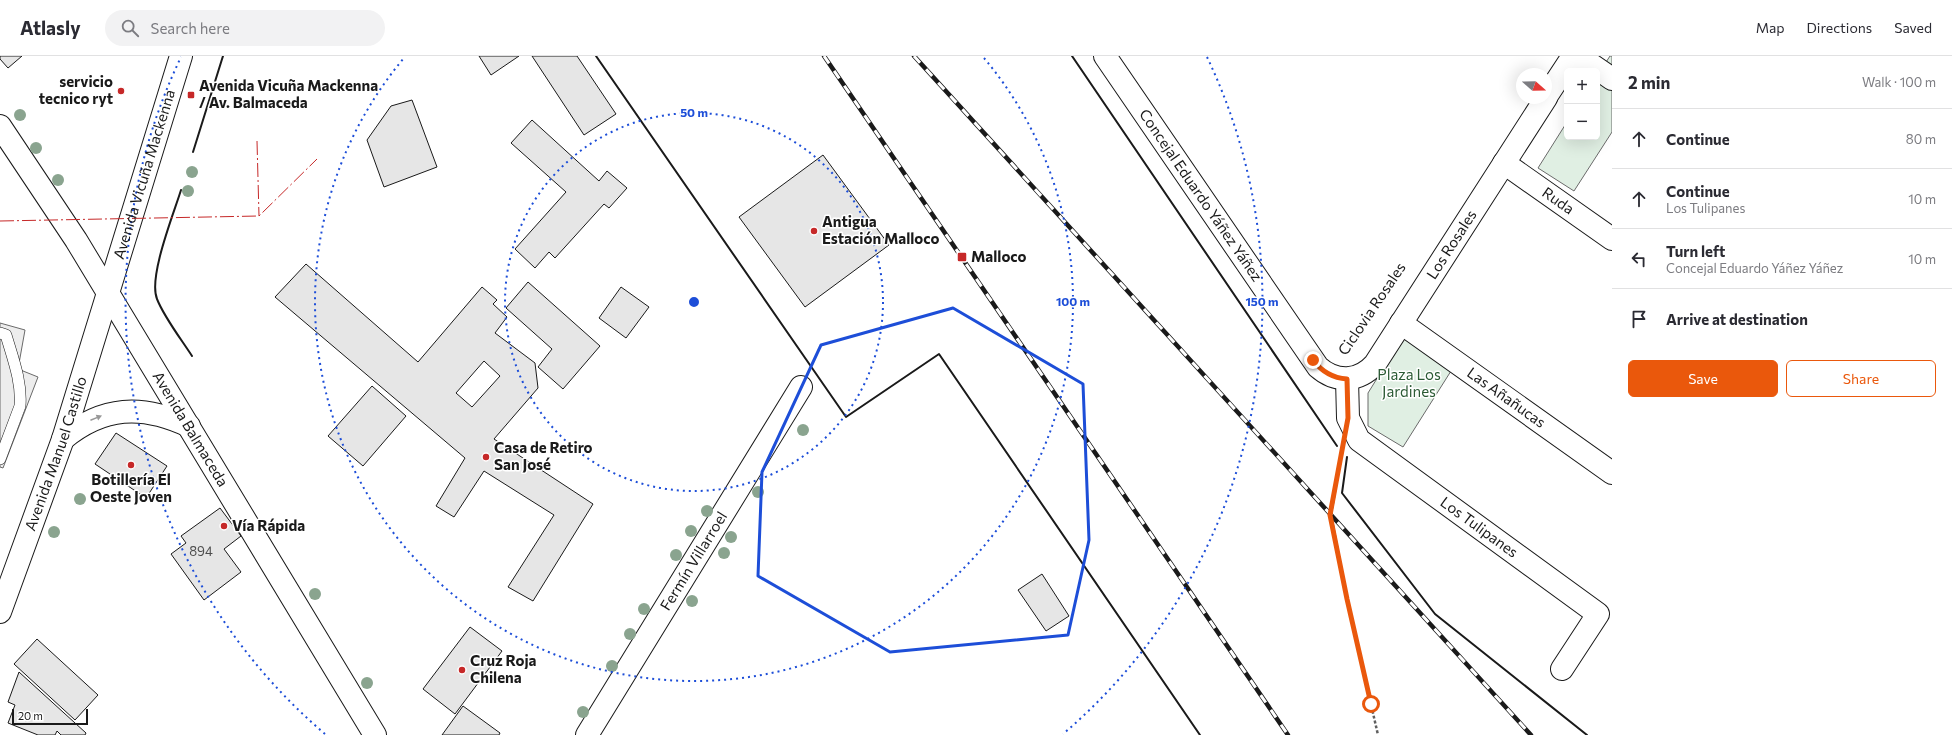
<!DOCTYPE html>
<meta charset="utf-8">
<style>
body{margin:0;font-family:Commissioner,sans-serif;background:#f2f2f3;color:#2b2b33}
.controls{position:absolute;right:12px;top:12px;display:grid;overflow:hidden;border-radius:6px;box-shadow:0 4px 16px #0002}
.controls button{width:36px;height:36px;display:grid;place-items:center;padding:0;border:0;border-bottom:1px solid #e1e1e2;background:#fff;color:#2b2b33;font:20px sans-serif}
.compass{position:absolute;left:1516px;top:12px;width:36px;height:36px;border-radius:50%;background:#fff;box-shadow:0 4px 16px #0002;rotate:110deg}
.scale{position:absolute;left:12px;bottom:10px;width:76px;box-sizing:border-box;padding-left:4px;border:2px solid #1a1a1a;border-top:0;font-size:11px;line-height:14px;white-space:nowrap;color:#1a1a1a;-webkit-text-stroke:3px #fff;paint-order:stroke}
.stop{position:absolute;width:12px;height:12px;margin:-9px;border:3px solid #ea580c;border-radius:50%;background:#fff}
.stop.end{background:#ea580c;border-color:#fff;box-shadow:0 1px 4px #0008}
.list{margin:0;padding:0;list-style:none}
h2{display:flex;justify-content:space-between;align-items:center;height:52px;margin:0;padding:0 16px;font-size:17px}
h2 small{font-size:13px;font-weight:400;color:#7c7c81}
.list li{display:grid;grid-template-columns:26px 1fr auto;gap:12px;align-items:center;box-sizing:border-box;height:60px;padding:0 16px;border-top:1px solid #e1e1e2}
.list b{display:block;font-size:15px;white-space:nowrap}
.list p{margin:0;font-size:13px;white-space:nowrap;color:#7c7c81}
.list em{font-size:13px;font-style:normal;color:#7c7c81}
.actions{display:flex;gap:8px;padding:12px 16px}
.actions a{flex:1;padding:9px 0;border:1px solid #ea580c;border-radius:6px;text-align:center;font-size:14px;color:#ea580c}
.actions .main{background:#ea580c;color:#fff}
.icon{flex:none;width:22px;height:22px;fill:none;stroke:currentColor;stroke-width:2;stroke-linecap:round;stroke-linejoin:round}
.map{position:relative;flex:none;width:1612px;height:679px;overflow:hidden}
header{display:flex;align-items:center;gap:24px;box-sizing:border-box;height:56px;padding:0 20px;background:#fff;border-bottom:1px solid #e1e1e2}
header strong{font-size:19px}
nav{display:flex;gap:22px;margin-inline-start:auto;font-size:14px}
.search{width:280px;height:36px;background:#f2f2f3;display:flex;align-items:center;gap:10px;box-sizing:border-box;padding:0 14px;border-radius:22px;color:#7c7c81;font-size:15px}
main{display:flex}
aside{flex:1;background:#fff}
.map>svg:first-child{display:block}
.green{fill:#e0efe3;stroke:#6a6a6a}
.parking{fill:#ededed;stroke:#6a6a6a}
.building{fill:#e6e6e6;stroke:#1a1a1a;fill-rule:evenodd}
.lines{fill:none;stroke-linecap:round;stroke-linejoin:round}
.lane-casing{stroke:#1a1a1a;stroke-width:12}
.street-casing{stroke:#1a1a1a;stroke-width:24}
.secondary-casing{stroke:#1a1a1a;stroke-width:24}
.primary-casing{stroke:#1a1a1a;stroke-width:24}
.path{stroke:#5f5f5f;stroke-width:2.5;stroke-dasharray:3 2;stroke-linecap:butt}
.lane{stroke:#fff;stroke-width:11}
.street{stroke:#fff;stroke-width:22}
.secondary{stroke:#fff;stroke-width:22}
.primary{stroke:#fff;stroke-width:22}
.rail-casing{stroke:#1a1a1a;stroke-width:4.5}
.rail{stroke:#fff;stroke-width:3;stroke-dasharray:9;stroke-linecap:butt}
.wall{stroke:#1a1a1a;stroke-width:2}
.power{stroke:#c62828;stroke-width:1;stroke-dasharray:14 3 2 3;stroke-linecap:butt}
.tree{fill:#8aa48f}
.oneway{fill:#989898}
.route{stroke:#ea580c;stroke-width:5}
.marked{fill:none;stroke:#1d4ed8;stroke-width:3;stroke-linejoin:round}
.ring{fill:none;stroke:#1d4ed8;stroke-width:2;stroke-dasharray:2 4}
.poi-dot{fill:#c62828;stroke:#fff;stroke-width:1.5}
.labels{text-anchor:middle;stroke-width:3;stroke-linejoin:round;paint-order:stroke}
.number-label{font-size:13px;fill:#4d4d4d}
.poi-label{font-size:15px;font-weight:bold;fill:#1a1a1a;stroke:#fff;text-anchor:start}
.street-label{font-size:15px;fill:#1a1a1a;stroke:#fff}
.park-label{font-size:15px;fill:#2b5a34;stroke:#fff}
.centre{fill:#1d4ed8;stroke:#fff;stroke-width:2}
.ring-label{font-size:12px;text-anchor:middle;font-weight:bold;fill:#1d4ed8;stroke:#fff;stroke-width:3;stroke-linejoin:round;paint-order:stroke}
</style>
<header>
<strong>Atlasly</strong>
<div class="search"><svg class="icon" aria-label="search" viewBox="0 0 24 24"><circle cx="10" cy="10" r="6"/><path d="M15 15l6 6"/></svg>Search here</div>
<nav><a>Map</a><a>Directions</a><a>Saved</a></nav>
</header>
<main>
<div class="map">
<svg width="1612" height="679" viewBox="0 0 1612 679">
<rect width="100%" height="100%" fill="#fff"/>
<path class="green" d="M1610 0H1612V76L1574 135 1538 112 1567 66V81H1597V20Z
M1404 279 1451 315 1403 391 1368 370V337Z"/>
<path class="parking" d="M0 267 25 274 18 313 38 321 3 412 0 411Z"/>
<path class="building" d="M0 0H22L8 12 0 3Z
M479 0H519L491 19Z
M532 0H577L616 58 584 79Z
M412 44 437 111 384 131 367 84 391 50Z
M532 64 599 125 607 115 627 132 609 152 604 148 555 202 549 196 535 212 515 193 566 136 511 87Z
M823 99 889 189 805 251 739 161Z
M306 208 418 306 482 231 497 244 493 248 507 261 495 277 535 307 538 332 494 383 593 448 533 545 508 531 554 459 484 415 454 461 436 450 465 402 275 241ZM484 305 500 320 472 351 456 337Z
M528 226 600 290 563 333 538 311 552 293 506 252Z
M621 231 649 251 626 282 599 262Z
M372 330 406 360 363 410 328 380Z
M116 377 167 410 146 442 95 408Z
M220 452 241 480 224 493 241 516 204 544 171 498 186 487 181 480Z
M1042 518 1069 560 1046 575 1018 534Z
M470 571 502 595 455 658 423 633Z
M37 583 98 639 75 664 14 608Z
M19 616 86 677 85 679H61L57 675 55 679H38L8 667 15 649 8 646Z
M463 650 500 677 499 679H442Z"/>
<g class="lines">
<g class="lane-casing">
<path id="lane" d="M0 277 6 279C13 303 22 326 20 350L0 403"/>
</g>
<g class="street-casing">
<g id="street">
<path d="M1579 0 1612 23"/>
<path id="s1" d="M1504 107 1612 183"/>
<path id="s2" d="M1401 267 1612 417"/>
<path id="s3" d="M1347 323 1348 362 1359 384 1598 558 1562 613"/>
<path id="s4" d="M587 679 801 331"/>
</g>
</g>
<g class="secondary-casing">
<g id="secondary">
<path id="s5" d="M1105 0 1318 311C1336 327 1359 326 1375 308L1546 42"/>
<path d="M1546 41 1573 0"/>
</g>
</g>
<g class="primary-casing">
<g id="primary">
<path id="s6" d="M0 70 76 184 375 679"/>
<path d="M63 383C103 350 142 348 189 370"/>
<path id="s7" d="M0 556 63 383 181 0"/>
</g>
</g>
<path class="path" d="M1341 400 1331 459 1347 543 1378 679"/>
<use href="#lane" class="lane"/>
<use href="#street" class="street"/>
<use href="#secondary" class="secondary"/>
<use href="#primary" class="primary"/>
<g class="rail-casing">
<path id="rail" d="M824 0 1288 679
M914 0 1531 679"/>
</g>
<use href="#rail" class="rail"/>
<path class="wall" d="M596 0 846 361 939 298 1200 679
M1072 0 1337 390
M193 96 223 0
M181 134C174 157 148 221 157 243 164 261 181 283 192 300
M1347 401 1342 437 1435 558 1587 679"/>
<path class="power" d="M257 85 259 160
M0 165 259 160 317 103"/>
</g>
<g class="tree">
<circle cx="20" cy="59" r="6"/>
<circle cx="36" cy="92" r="6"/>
<circle cx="192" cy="116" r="6"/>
<circle cx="58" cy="124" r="6"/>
<circle cx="188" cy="135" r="6"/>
<circle cx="803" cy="374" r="6"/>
<circle cx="758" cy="436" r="6"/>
<circle cx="80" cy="443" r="6"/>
<circle cx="707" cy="455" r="6"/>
<circle cx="691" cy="475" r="6"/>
<circle cx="54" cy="476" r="6"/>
<circle cx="731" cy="481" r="6"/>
<circle cx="724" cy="497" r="6"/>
<circle cx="676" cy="499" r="6"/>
<circle cx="315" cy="538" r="6"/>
<circle cx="692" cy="545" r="6"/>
<circle cx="644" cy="553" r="6"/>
<circle cx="630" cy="578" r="6"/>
<circle cx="612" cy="610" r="6"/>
<circle cx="367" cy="627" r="6"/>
<circle cx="583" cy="656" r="6"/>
</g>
<defs><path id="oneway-solid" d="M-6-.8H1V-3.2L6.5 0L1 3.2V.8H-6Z"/></defs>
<use class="oneway" href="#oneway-solid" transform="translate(96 362) rotate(-22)"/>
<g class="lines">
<path class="route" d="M1313 304C1322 316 1332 322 1347 323L1348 362 1330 459 1347 543 1371 648"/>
</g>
<path class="marked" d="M953 252 1083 328 1089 484 1068 579 890 596 758 520 762 416 821 289Z"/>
<g class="ring">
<circle cx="694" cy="246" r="189"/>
<path d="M984 2A379 379 0 1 1 404 2"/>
<path d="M325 678A568 568 0 0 1 181 1M1207 1A568 568 0 0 1 1063 678"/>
</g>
<g class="poi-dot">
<circle cx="121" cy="35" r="4"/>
<rect x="187" y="35" width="8" height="8" rx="2"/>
<circle cx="814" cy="175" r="4"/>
<rect x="957" y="196" width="10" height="10" rx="2"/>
<circle cx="486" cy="401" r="4"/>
<circle cx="131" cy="409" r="4"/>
<circle cx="224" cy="470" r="4"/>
<circle cx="462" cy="614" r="4"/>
</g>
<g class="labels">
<g class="number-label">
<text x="201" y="500">894</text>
</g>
<g class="poi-label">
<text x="113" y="31" text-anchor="end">servicio<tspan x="113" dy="17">tecnico ryt</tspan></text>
<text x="199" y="35">Avenida Vicuña Mackenna<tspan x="199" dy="17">/ Av. Balmaceda</tspan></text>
<text x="822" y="171">Antigua<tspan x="822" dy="17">Estación Malloco</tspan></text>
<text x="971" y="206">Malloco</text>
<text x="494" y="397">Casa de Retiro<tspan x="494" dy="17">San José</tspan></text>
<text x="131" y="429" text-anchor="middle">Botillería El<tspan x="131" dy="17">Oeste Joven</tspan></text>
<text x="232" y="475">Vía Rápida</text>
<text x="470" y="610">Cruz Roja<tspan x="470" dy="17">Chilena</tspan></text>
</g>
<g class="street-label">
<text dy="5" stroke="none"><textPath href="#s7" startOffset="461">Avenida Vicuña Mackenna</textPath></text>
<text dy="5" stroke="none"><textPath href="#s5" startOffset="169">Concejal Eduardo Yáñez Yáñez</textPath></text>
<text dy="5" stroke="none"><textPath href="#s1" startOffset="66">Ruda</textPath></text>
<text dy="5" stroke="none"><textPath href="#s5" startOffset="583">Los Rosales</textPath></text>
<text transform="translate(1372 253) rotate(-56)" y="5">Ciclovia Rosales</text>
<text dy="5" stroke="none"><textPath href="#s2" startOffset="129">Las Añañucas</textPath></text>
<text dy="5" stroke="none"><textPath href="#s6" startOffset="358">Avenida Balmaceda</textPath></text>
<text dy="5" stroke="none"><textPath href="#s7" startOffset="168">Avenida Manuel Castillo</textPath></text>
<text dy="5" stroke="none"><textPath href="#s3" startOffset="212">Los Tulipanes</textPath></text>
<text dy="5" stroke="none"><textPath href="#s4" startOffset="204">Fermín Villarroel</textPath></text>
</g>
<g class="park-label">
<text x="1409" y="324">Plaza Los<tspan x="1409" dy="17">Jardines</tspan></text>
</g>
</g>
<circle cx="694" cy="246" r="6" class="centre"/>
<g class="ring-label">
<text x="694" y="61">50 m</text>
<text x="1073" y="250">100 m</text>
<text x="1262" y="250">150 m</text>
</g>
</svg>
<div class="controls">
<button>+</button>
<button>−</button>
</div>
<svg class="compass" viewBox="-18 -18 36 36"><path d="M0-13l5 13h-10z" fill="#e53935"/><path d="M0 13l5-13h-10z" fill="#7c7c81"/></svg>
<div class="scale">20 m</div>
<div class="stop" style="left:1371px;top:648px"></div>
<div class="stop end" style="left:1313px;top:304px"></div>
</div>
<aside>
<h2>2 min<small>Walk · 100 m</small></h2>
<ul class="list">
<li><svg class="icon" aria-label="ahead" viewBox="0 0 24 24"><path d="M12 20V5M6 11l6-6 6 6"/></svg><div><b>Continue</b></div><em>80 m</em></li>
<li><svg class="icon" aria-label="ahead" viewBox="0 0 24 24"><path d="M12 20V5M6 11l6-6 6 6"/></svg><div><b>Continue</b><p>Los Tulipanes</p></div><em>10 m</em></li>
<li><svg class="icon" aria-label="left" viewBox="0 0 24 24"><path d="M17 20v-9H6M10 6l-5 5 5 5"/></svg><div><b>Turn left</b><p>Concejal Eduardo Yáñez Yáñez</p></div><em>10 m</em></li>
<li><svg class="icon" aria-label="arrive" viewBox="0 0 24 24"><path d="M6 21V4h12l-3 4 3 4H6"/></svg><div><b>Arrive at destination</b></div></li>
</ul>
<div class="actions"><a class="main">Save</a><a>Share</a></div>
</aside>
</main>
